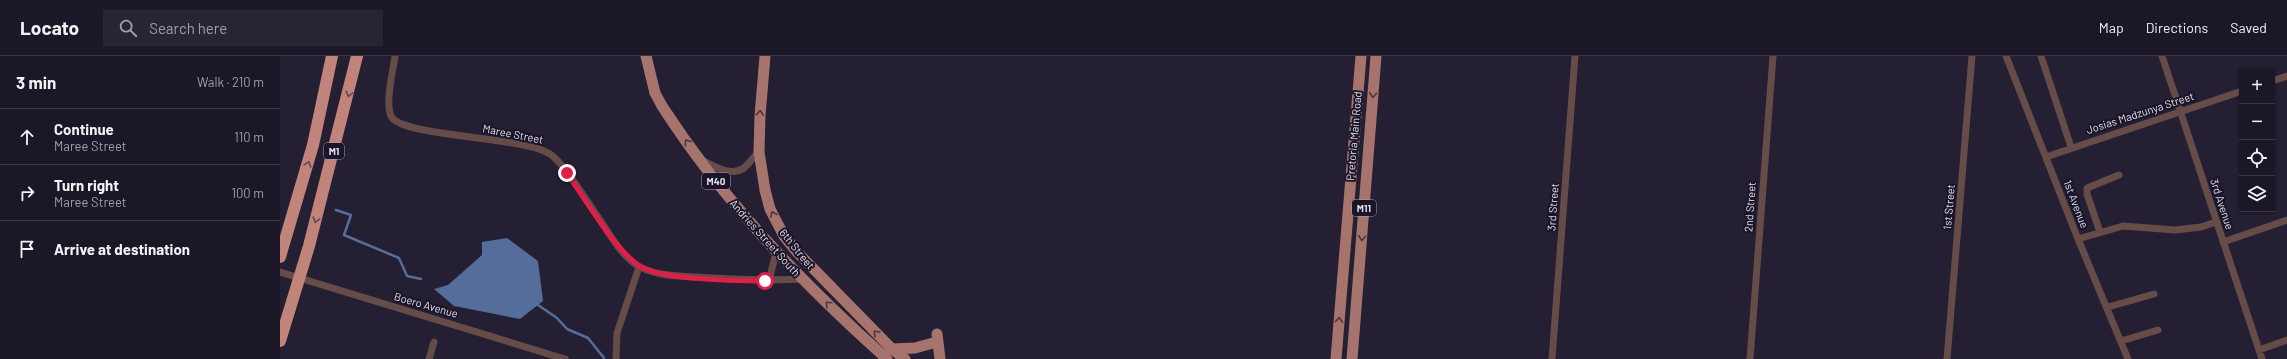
<!DOCTYPE html>
<meta charset="utf-8">
<style>
body{margin:0;font-family:Barlow,sans-serif;background:#282432;color:#f1f3f6}
.controls{position:absolute;right:12px;top:12px;display:grid;overflow:hidden;border-radius:0px;box-shadow:0 1px 3px #0004}
.controls button{width:36px;height:36px;display:grid;place-items:center;padding:0;border:0;border-bottom:1px solid #393643;background:#1b1726;color:#f1f3f6;font:20px sans-serif}
.stop{position:absolute;width:12px;height:12px;margin:-9px;border:3px solid #e11d48;border-radius:50%;background:#fff}
.stop.end{background:#e11d48;border-color:#fff;box-shadow:0 1px 4px #0008}
.list{margin:0;padding:0;list-style:none}
h2{display:flex;justify-content:space-between;align-items:center;height:52px;margin:0;padding:0 16px;font-size:17px}
h2 small{font-size:13px;font-weight:400;color:#a09fa7}
.list li{display:grid;grid-template-columns:26px 1fr auto;gap:12px;align-items:center;box-sizing:border-box;height:56px;padding:0 16px;border-top:1px solid #393643}
.list b{display:block;font-size:15px;white-space:nowrap}
.list p{margin:0;font-size:13px;white-space:nowrap;color:#a09fa7}
.list em{font-size:13px;font-style:normal;color:#a09fa7}
.icon{flex:none;width:22px;height:22px;fill:none;stroke:currentColor;stroke-width:2;stroke-linecap:round;stroke-linejoin:round}
.map{position:relative;flex:none;width:2007px;height:303px;overflow:hidden}
header{display:flex;align-items:center;gap:24px;box-sizing:border-box;height:56px;padding:0 20px;background:#1b1726;border-bottom:1px solid #393643}
header strong{font-size:19px}
nav{display:flex;gap:22px;margin-inline-start:auto;font-size:14px}
.search{width:280px;height:36px;background:#282432;display:flex;align-items:center;gap:10px;box-sizing:border-box;padding:0 14px;border-radius:0px;color:#a09fa7;font-size:15px}
main{display:flex}
aside{flex:1;background:#1b1726}
.map>svg:first-child{display:block}
.water{fill:#556d9a}
.lines{fill:none;stroke-linecap:round;stroke-linejoin:round}
.stream{stroke:#556d9a;stroke-width:2.5}
.street{stroke:#654c48;stroke-width:7}
.primary{stroke:#a6746d;stroke-width:11}
.highway{stroke:#c0847b;stroke-width:12}
.oneway{stroke:#65474d}
.oneway2{stroke:#4b3640}
.route{stroke:#e11d48;stroke-width:5}
.labels{text-anchor:middle;stroke-width:4;stroke-linejoin:round;paint-order:stroke}
.shield{fill:#1a1528;stroke:#a5a2b0;stroke-width:1}
.shield-label{font-size:10px;font-weight:bold;fill:#e1deeb}
.street-label{font-size:11px;fill:#e1deeb;stroke:#1a1528}
</style>
<header>
<strong>Locato</strong>
<div class="search"><svg class="icon" aria-label="search" viewBox="0 0 24 24"><circle cx="10" cy="10" r="6"/><path d="M15 15l6 6"/></svg>Search here</div>
<nav><a>Map</a><a>Directions</a><a>Saved</a></nav>
</header>
<main>
<aside>
<h2>3 min<small>Walk · 210 m</small></h2>
<ul class="list">
<li><svg class="icon" aria-label="ahead" viewBox="0 0 24 24"><path d="M12 20V5M6 11l6-6 6 6"/></svg><div><b>Continue</b><p>Maree Street</p></div><em>110 m</em></li>
<li><svg class="icon" aria-label="right" viewBox="0 0 24 24"><path d="M7 20v-9h11M14 6l5 5-5 5"/></svg><div><b>Turn right</b><p>Maree Street</p></div><em>100 m</em></li>
<li><svg class="icon" aria-label="arrive" viewBox="0 0 24 24"><path d="M6 21V4h12l-3 4 3 4H6"/></svg><div><b>Arrive at destination</b></div></li>
</ul>
</aside>
<div class="map">
<svg width="2007" height="303" viewBox="0 0 2007 303">
<rect width="100%" height="100%" fill="#241f32"/>
<path class="water" d="M227 182 258 205 263 245 240 263 174 250 154 233 168 229 202 199V186Z"/>
<g class="lines">
<path class="stream" d="M56 154 71 159 64 179 119 202 127 220 141 223
M258 249 277 262 287 273 308 282 324 302"/>
<path class="street" d="M115 0C113 15 105 46 111 60 120 81 243 80 270 98 283 106 306 144 316 158 328 175 341 201 360 211 377 220 398 220 416 221 452 223 486 225 522 223
M1726 0 1798 183 1848 303
M1761 0 1791 91
M1882 0 1982 303
M1992 25 2007 20
M1766 101 1962 35
M422 104C433 110 451 121 464 112 469 108 473 101 479 96
M1820 176 1807 138V132L1839 119
M1798 183 1843 170 1895 174 1921 171 1936 166
M1943 186 2007 164
M0 216 285 303
M489 225 496 196
M1828 251 1874 238
M1841 285 1878 274
M1979 294 2007 284
M149 303 154 286
M336 303 337 277 359 211
M1272 303 1295 0
M1470 303 1493 0
M1667 303 1692 0"/>
<path class="primary" d="M366 0 375 37 382 50C444 146 522 227 607 303
M485 0 480 60 479 96 485 134 490 153 504 180 517 196 612 293 625 303
M657 278 660 303
M612 293 635 292 653 287
M1056 303 1081 0
M1072 303 1096 0"/>
<path class="highway" d="M0 201 33 89 52 0
M0 285 29 190 77 0"/>
</g>
<defs><path id="oneway-chevron" d="M-2-3.5L2.5 0L-2 3.5" fill="none" stroke-width="1.6" stroke-linecap="round" stroke-linejoin="round"/></defs>
<g class="oneway">
<use href="#oneway-chevron" transform="translate(69 38) rotate(104)"/>
<use href="#oneway-chevron" transform="translate(28 108) rotate(-73)"/>
<use href="#oneway-chevron" transform="translate(36 164) rotate(105)"/>
</g>
<g class="oneway2">
<use href="#oneway-chevron" transform="translate(1093 39) rotate(95)"/>
<use href="#oneway-chevron" transform="translate(480 57) rotate(-86)"/>
<use href="#oneway-chevron" transform="translate(407 86) rotate(-126)"/>
<use href="#oneway-chevron" transform="translate(493 158) rotate(-113)"/>
<use href="#oneway-chevron" transform="translate(1082 182) rotate(95)"/>
<use href="#oneway-chevron" transform="translate(548 248) rotate(-137)"/>
<use href="#oneway-chevron" transform="translate(1059 264) rotate(-85)"/>
<use href="#oneway-chevron" transform="translate(596 277) rotate(-135)"/>
</g>
<g class="lines">
<path class="route" d="M287 117C304 142 335 193 358 209 378 224 458 225 485 225"/>
</g>
<g class="labels">
<g class="shield">
<rect x="44" y="87" width="20" height="16" rx="3"/>
<rect x="422" y="117" width="28" height="16" rx="3"/>
<rect x="1072" y="144" width="24" height="16" rx="3"/>
</g>
<g class="shield-label">
<text x="54" y="99">M1</text>
<text x="436" y="129">M40</text>
<text x="1084" y="156">M11</text>
</g>
<g class="street-label">
<text transform="translate(1860 57) rotate(-18)" y="4">Josias Madzunya Street</text>
<text transform="translate(233 78) rotate(11)" y="4">Maree Street</text>
<text transform="translate(1074 80) rotate(-85)" y="4">Pretoria Main Road</text>
<text transform="translate(1796 148) rotate(69)" y="4">1st Avenue</text>
<text transform="translate(1942 148) rotate(72)" y="4">3rd Avenue</text>
<text transform="translate(1273 151) rotate(-86)" y="4">3rd Street</text>
<text transform="translate(1470 151) rotate(-86)" y="4">2nd Street</text>
<text transform="translate(1669 151) rotate(-85)" y="4">1st Street</text>
<text transform="translate(485 182) rotate(48)" y="4">Andries Street South</text>
<text transform="translate(517 193) rotate(51)" y="4">6th Street</text>
<text transform="translate(146 249) rotate(16)" y="4">Boero Avenue</text>
</g>
</g>
</svg>
<div class="controls">
<button>+</button>
<button>−</button>
<button><svg class="icon" aria-label="locate" viewBox="0 0 24 24"><circle cx="12" cy="12" r="6"/><path d="M12 2v4M12 18v4M2 12h4M18 12h4"/></svg></button>
<button><svg class="icon" aria-label="layers" viewBox="0 0 24 24"><path d="M12 4l9 5-9 5-9-5zM3 14l9 5 9-5"/></svg></button>
</div>
<div class="stop" style="left:485px;top:225px"></div>
<div class="stop end" style="left:287px;top:117px"></div>
</div>
</main>
